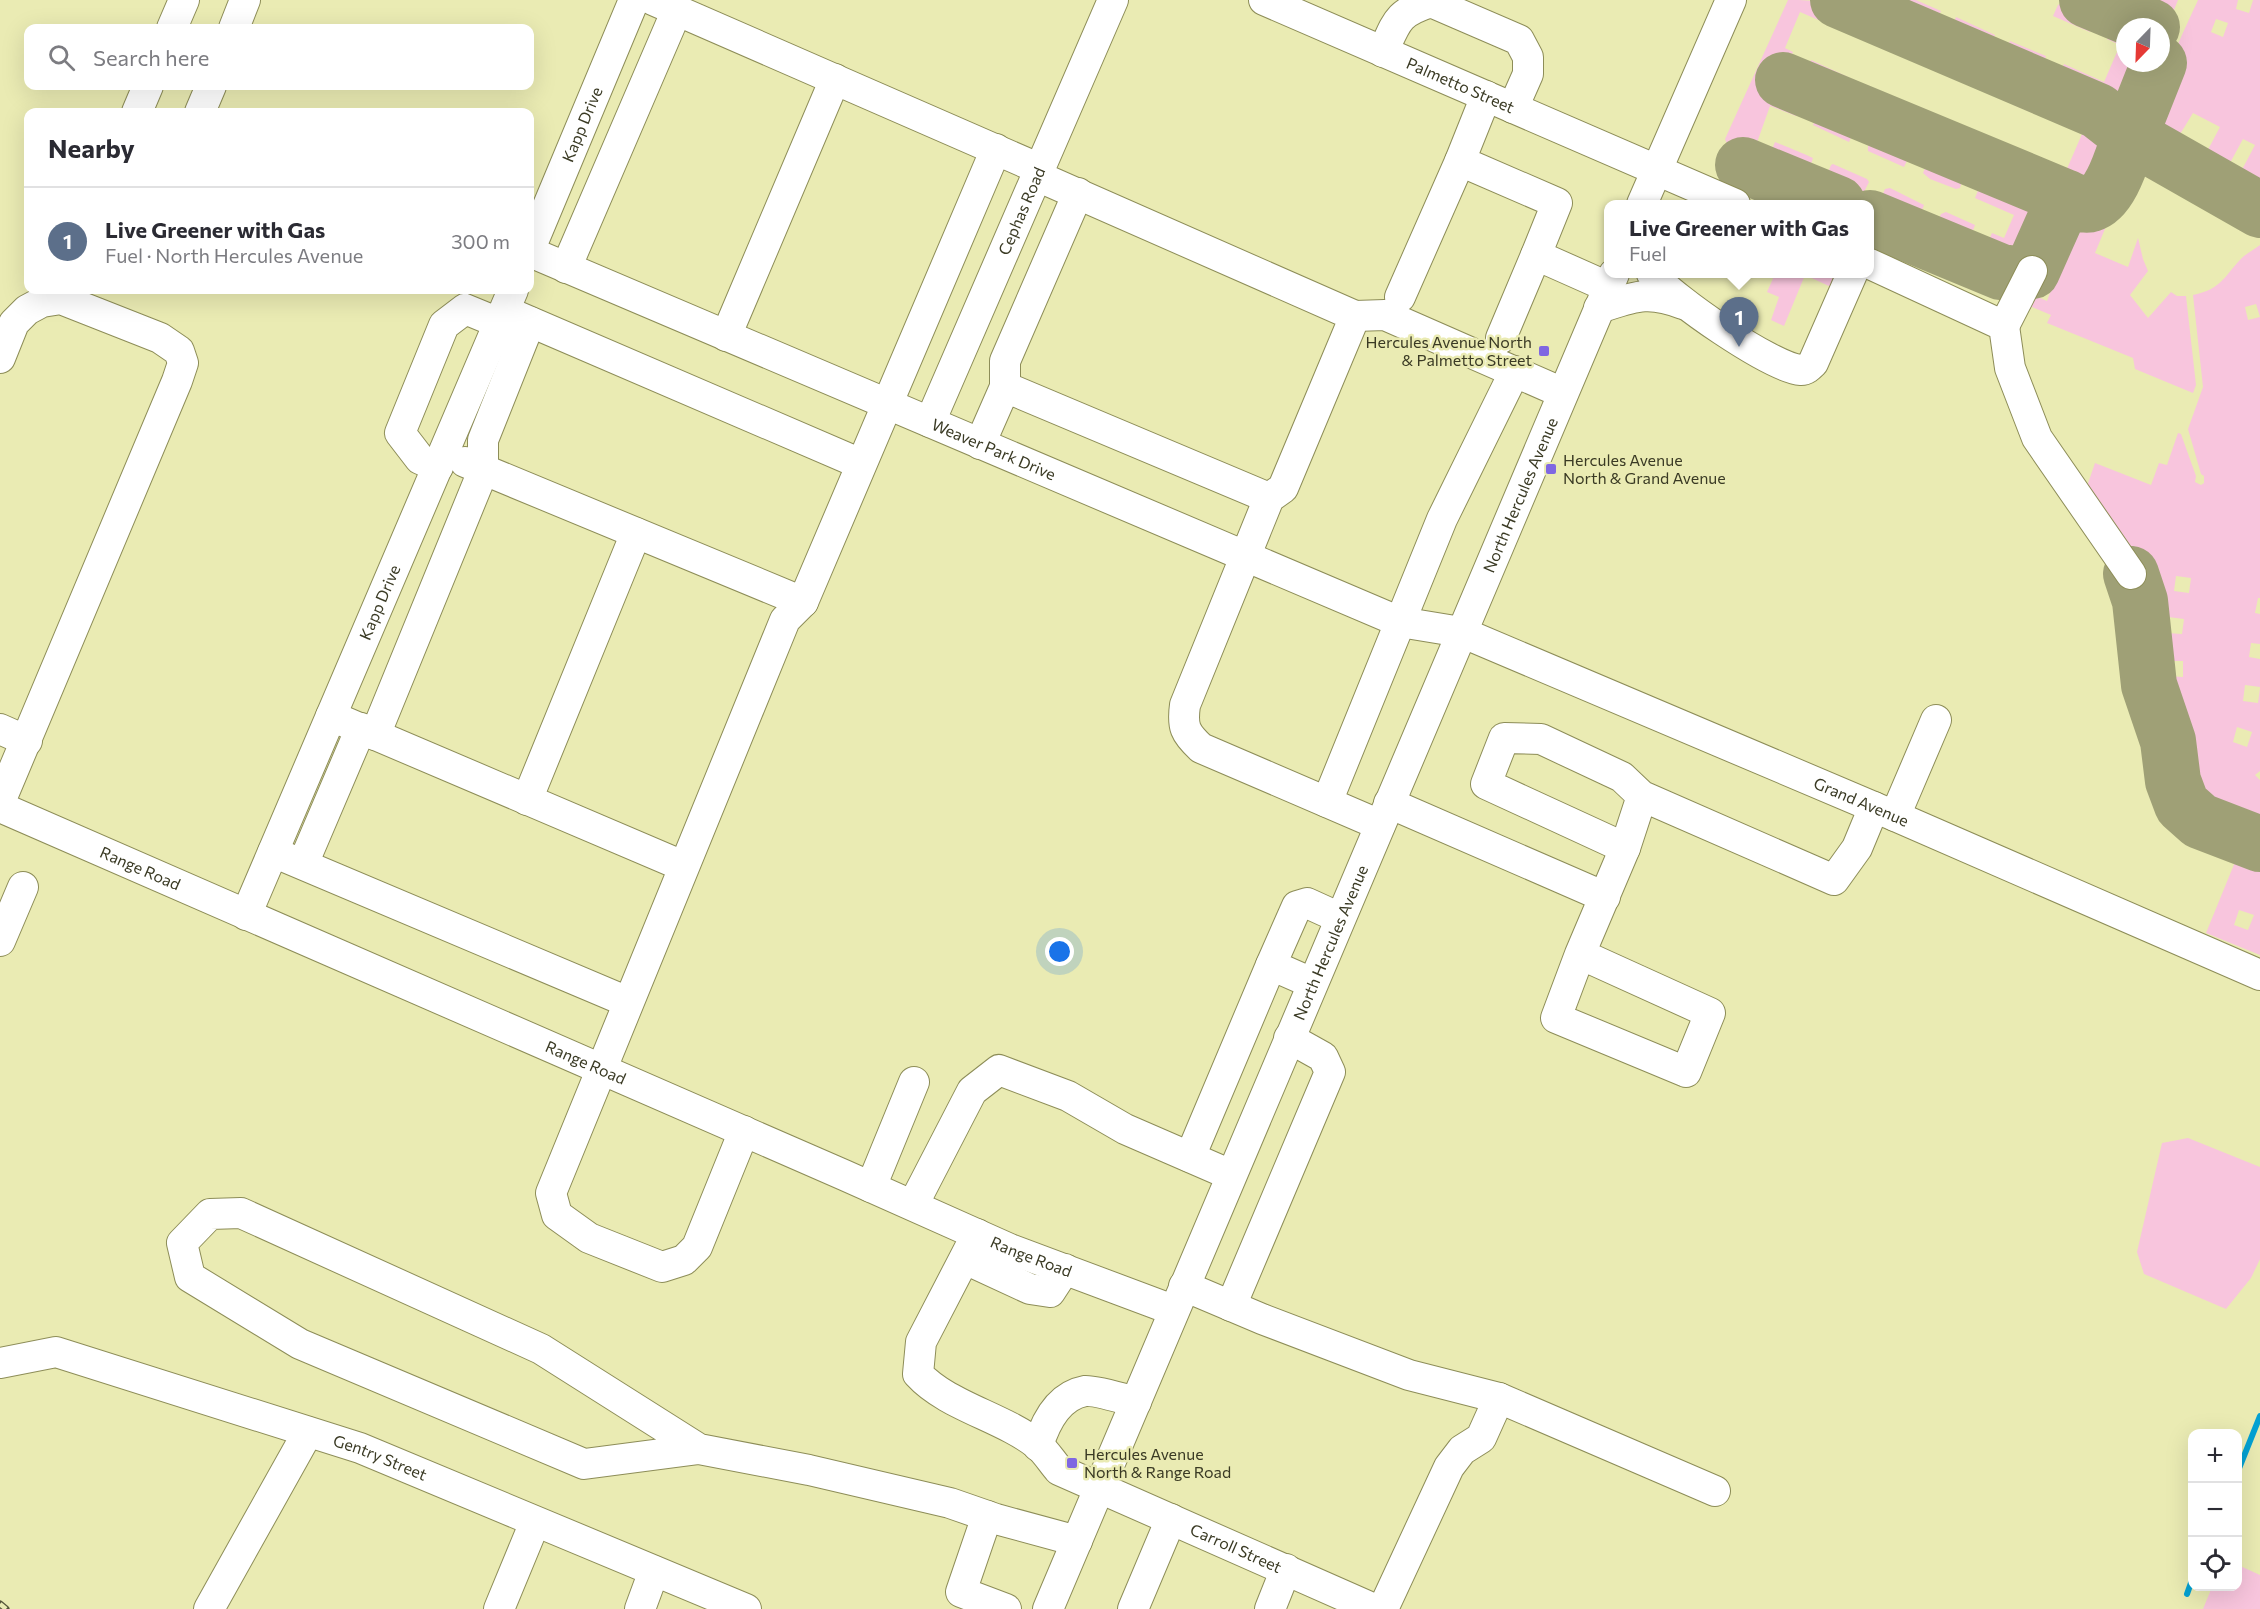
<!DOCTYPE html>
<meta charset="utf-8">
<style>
body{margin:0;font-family:Commissioner,sans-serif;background:#f7f7f7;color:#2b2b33}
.controls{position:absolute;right:18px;bottom:18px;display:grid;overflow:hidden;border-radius:12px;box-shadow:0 6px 24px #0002}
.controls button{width:54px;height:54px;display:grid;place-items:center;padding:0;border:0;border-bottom:2px solid #e1e1e2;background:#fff;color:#2b2b33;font:30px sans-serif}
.compass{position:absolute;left:2116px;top:18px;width:54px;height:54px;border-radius:50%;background:#fff;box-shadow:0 6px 24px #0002;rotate:203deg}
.you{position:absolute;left:1060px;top:952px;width:21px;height:21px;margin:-15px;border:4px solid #fff;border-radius:50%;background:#1a73e8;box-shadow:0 0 0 9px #1a73e833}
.badge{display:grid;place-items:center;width:39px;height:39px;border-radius:50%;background:#7f67e2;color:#fff;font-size:20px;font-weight:700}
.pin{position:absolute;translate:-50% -50px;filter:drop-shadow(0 2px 3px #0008)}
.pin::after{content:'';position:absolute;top:32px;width:21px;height:18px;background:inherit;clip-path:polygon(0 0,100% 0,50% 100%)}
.popup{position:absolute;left:1604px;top:200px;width:270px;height:78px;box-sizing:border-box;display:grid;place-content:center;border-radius:12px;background:#fff;filter:drop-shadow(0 2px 4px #0005);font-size:20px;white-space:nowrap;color:#7c7c81}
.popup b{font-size:22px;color:#2b2b33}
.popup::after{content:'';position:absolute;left:50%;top:100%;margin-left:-12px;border:12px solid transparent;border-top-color:#fff}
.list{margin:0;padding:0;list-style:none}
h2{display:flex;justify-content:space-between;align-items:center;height:78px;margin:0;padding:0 24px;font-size:26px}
h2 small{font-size:20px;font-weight:400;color:#7c7c81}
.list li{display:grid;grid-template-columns:39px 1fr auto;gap:18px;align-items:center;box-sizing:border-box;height:108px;padding:0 24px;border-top:2px solid #e1e1e2}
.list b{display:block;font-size:22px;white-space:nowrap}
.list p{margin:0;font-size:20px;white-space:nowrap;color:#7c7c81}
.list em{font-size:20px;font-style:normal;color:#7c7c81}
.icon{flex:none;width:33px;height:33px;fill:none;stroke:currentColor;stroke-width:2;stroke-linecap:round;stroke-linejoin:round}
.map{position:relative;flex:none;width:2260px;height:1609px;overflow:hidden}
.search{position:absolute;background:#fff;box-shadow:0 6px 24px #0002;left:24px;top:24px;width:510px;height:66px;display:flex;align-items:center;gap:15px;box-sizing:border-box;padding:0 21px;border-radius:12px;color:#7c7c81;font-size:22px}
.panel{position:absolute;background:#fff;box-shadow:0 6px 24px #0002;left:24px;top:108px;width:510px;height:186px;border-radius:12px}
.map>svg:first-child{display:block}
.green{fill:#f8c5dd;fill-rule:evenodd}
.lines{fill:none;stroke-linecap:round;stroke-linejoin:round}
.stream{stroke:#04a1d2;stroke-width:6}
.taxiway{stroke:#9fa076;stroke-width:56}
.minor-casing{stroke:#8d8d58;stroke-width:32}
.minor{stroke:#fff;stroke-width:30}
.rail-casing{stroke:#545439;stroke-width:7}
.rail{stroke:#eaebb3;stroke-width:4.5;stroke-dasharray:14;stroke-linecap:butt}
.poi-dot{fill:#7f67e2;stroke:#eaebb3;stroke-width:2}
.labels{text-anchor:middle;stroke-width:5;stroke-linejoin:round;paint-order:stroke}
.street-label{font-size:16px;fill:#3a3a24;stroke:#eaebb3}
.poi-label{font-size:16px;fill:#3a3a24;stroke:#eaebb3;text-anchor:start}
</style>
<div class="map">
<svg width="2260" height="1609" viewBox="0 0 2260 1609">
<rect width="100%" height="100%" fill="#eaebb3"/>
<path class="green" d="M1788 0C1806 0 1833 0 1842 15L1837 28 1800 12 1785 48 1793 52 1778 86 1804 98 1796 116 1770 106 1749 165 1743 163 1740 171 1815 204H1786L1744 187 1725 139Z
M1900 0H1916L1941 11 1935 24 1926 28 1900 16 1897 8Z
M2106 0H2178L2172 15 2157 21Z
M2198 0H2238L2236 9 2249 13 2253 0H2260V187L2257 193 2236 181 2255 145 2243 139 2224 174 2202 161 2220 127 2193 113 2174 144C2139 115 2183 34 2198 0ZM2216 19 2228 23 2223 37 2211 32Z
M2065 1 2092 12 2095 20 2090 32 2053 16 2058 5Z
M1956 17 1995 35 1990 46 1982 51 1951 38V30Z
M1867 20 1893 32 1896 40 1890 51 1854 35 1859 22Z
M2120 23 2129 27H2125V63H2151L2134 106 2118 113 2089 96 2062 85 2058 77 2064 64 2104 82 2120 45 2107 39 2111 26Z
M2010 41 2046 56 2041 70 2035 74 2007 62 2004 54Z
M1922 43 1946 55 1950 62 1944 74 1907 59 1913 47Z
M1811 60 1848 77 1843 89 1836 92 1806 80V72Z
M1974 66 2002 78 2004 84 1998 98 1960 81 1966 70Z
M1864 84 1902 100 1898 111 1890 116 1861 103 1859 95Z
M2028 89 2055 100 2059 107 2052 121 2014 105 2021 92Z
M1825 106 1856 119V126L1849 142 1813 125 1820 109Z
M1918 107 1955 123 1950 135 1943 139 1915 127 1913 118Z
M2081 112 2109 130 2116 144 2098 187 2081 195 2023 172 2022 163 2025 154 2066 171 2082 134 2069 128 2075 114Z
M1878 129 1909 144 1912 150 1904 167 1868 151C1867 143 1873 134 1878 129Z
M1971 131 2008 147 2004 156 1997 161 1969 149 1967 141Z
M1775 142C1778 143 1810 156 1813 158L1807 176 1803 180C1792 180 1772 173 1767 162Z
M1935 153 1966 166 1960 188 1956 189 1930 179 1923 173 1931 154Z
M1833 164 1867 179 1869 182 1859 202 1855 204 1825 191 1822 187 1831 165Z
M1990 175 2044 198 2050 203 2052 209 2032 255 2006 264 1983 254 1992 233 2004 238 2014 215 1975 198 1984 176Z
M1890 188 1924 205 1916 225 1912 227 1878 212 1877 208 1885 189Z
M1946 212 1975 225 1967 246 1963 248 1936 237 1933 233 1941 214Z
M2094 220 2107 224 2095 253 2128 267 2138 238 2143 259 2148 271 2130 295 2148 318 2171 292 2177 296H2186L2196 385 2193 393 2135 369 2133 358 2047 323 2051 315 2025 304 2031 294 2047 301 2053 285 2045 282 2041 290 2034 287 2054 242Z
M1870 226 2017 287 2012 299 1870 240Z
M2260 245V598H2258L2255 613 2260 614V644L2251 643 2249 657 2260 659V687L2245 685 2243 701 2258 703 2260 688V771L2255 775 2260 780V835C2238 826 2213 818 2197 800 2184 785 2186 770 2182 753 2175 729 2165 707 2159 683 2153 657 2153 629 2146 602 2136 561 2108 525 2086 489L2095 463 2151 485 2159 463 2167 465 2178 433 2181 434 2196 476 2195 482 2201 485 2204 483V476L2201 474 2188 429 2203 387 2193 295C2223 289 2225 274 2244 256 2249 252 2255 249 2260 245ZM2256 304 2260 317 2248 320 2245 307ZM2176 576 2191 578 2189 593 2174 591ZM2168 617 2184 619 2182 634 2167 633ZM2168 661H2183V677L2168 676ZM2237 727 2252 732 2247 747 2233 742Z
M1775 274H1831L1833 280 1831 287 1805 275 1784 326 1771 320 1779 297 1767 292Z
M2257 853 2260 854V955L2206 933 2235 862 2244 855ZM2239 910 2254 915 2248 930 2234 925Z
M2188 1138 2260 1167V1259L2251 1278 2226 1309 2144 1274 2137 1252 2162 1143Z
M2238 1565 2260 1575V1609H2203L2212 1587 2238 1586Z"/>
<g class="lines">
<path class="stream" d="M2238 1471 2260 1416
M2187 1594 2192 1580"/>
<path class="taxiway" d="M1838 0 2098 111 2130 136C2123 154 2112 198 2091 204 2083 207 2072 200 2065 197L2032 271 2016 274 2001 272 1870 218
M2087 0 2152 27
M2159 63 2130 136 2260 210
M1783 80 2065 197
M1743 165 1838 204
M2131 574 2140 601 2149 685 2168 741 2173 781 2182 805 2200 821 2260 844"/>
<g class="minor-casing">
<g id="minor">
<path d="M653 0 1040 169"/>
<path id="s1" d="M1264 0 1735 204"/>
<path d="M172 28 184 0"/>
<path d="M234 28 245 0"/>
<path d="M1383 52C1397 21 1397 13 1431 2L1519 40 1528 57V74L1513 108"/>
<path d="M1486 96 1460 161 1557 203 1536 255"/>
<path d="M137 112 148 86"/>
<path d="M200 112 211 86"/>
<path d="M1037 176 1355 316 1283 488 1269 498 1185 705C1182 727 1185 733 1201 748L1380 825"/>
<path d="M1642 204 1731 0"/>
<path id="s2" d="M530 249 634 0"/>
<path id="s3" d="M530 252 1400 622 1461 632 1895 816 2260 975"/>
<path d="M1870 264 2004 326 2010 368 2037 438 2131 574"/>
<path d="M566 268 677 10"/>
<path d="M1652 274C1671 298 1772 368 1801 370 1806 370 1809 367 1813 363L1852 274"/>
<path d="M1400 297 1460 161"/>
<path d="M1599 308C1634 297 1647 290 1683 304"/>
<path d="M512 314 861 464"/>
<path d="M1355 316 1385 315 1563 393"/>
<path d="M2004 326 2032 271"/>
<path d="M726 336 835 79"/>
<path d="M1501 338 1536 255 1608 287"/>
<path d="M0 358 14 323 27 310 42 302 61 299 160 338 179 351 183 363 177 381 0 802"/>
<path d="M1005 387V361L1078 193"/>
<path id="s4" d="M930 422 1113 0"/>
<path d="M980 444 1005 387 1269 498"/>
<path d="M465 462 803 602"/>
<path d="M438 467 420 459 400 433 444 325 465 309 499 323"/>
<path d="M331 716 683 866"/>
<path d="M0 729 27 741"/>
<path d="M375 735 483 471V440L530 322"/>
<path d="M1642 796 1625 848 1486 784 1504 738 1541 739 1622 777 1642 796 1834 880 1857 848 1874 807"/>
<path d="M527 800 636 533"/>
<path d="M1327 802 1442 519 1515 371"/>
<path d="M1389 803 1605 897"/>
<path id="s5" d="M0 807 844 1175 1010 1249 1173 1310"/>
<path d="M1895 816 1936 720"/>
<path d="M273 852 628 1002"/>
<path d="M303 864 361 728"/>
<path id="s6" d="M246 915 513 290"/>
<path d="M0 941 23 887"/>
<path d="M1580 954 1710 1013 1686 1072 1556 1018 1580 954 1625 848"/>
<path d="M1312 983 1271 965 1297 906 1307 903 1340 918"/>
<path d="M744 1131 697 1247 684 1260 662 1267 589 1238 557 1215 551 1193 785 620 803 602 996 149"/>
<path d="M1190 1157 1271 965"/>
<path d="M871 1187 914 1082"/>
<path d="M913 1205 972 1091 999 1070 1068 1096 1125 1129 1231 1175"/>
<path id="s7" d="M977 1234 921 1342 918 1374C947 1406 1003 1417 1038 1445 1046 1452 1052 1462 1059 1470L1374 1609"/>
<path d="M965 1259 1030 1289 1050 1292 1065 1269"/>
<path d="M1184 1286 1262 1319 1409 1375 1499 1398 1715 1491"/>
<path d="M1231 1306 1330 1072 1323 1057 1289 1038"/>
<path id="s8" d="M0 1363 56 1352 360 1448 746 1609"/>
<path d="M1038 1446C1045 1423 1058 1396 1085 1391 1094 1390 1125 1399 1136 1402"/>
<path d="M699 1449 584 1464 300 1344 190 1277 182 1243 210 1214 241 1213 541 1349 699 1449 809 1470 950 1503 996 1519 1077 1541"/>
<path d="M987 1516 961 1592 1006 1609"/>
<path d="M209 1609 308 1432"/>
<path d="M499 1609 535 1522"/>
<path d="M640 1609 654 1571"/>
<path id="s9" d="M1048 1609 1614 274"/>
<path d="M1133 1609 1171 1519"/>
<path d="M1270 1609 1286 1569"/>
<path d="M1383 1609 1449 1467 1462 1450 1481 1438 1499 1398"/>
</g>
</g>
<use href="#minor" class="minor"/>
<g class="rail-casing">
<path id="rail" d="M0 1604 6 1609"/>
</g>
<use href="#rail" class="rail"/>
</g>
<g class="poi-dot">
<rect x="1538" y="345" width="12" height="12" rx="3"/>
<rect x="1545" y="463" width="12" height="12" rx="3"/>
<rect x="1066" y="1457" width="12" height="12" rx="3"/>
</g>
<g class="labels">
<g class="street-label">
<text dy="6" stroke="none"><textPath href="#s1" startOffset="214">Palmetto Street</textPath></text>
<text dy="6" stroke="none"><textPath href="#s2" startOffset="135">Kapp Drive</textPath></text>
<text dy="6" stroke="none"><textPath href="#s4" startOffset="230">Cephas Road</textPath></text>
<text dy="6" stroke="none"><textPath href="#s3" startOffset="504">Weaver Park Drive</textPath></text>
<text dy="6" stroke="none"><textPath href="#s9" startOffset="1210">North Hercules Avenue</textPath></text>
<text dy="6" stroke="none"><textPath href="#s6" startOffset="340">Kapp Drive</textPath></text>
<text dy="6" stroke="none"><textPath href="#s3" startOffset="1442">Grand Avenue</textPath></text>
<text dy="6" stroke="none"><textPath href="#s5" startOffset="153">Range Road</textPath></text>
<text dy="6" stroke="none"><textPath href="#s9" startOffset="724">North Hercules Avenue</textPath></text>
<text dy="6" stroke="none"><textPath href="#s5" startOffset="639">Range Road</textPath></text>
<text dy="6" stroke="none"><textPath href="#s5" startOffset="1125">Range Road</textPath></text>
<text dy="6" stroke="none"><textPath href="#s8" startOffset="398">Gentry Street</textPath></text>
<text dy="6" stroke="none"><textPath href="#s7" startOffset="520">Carroll Street</textPath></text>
</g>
<g class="poi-label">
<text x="1532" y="348" text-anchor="end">Hercules Avenue North<tspan x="1532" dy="18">&amp; Palmetto Street</tspan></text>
<text x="1563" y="466">Hercules Avenue<tspan x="1563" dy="18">North &amp; Grand Avenue</tspan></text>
<text x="1084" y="1460">Hercules Avenue<tspan x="1084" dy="18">North &amp; Range Road</tspan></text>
</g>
</g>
</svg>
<div class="controls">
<button>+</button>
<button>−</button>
<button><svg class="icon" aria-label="locate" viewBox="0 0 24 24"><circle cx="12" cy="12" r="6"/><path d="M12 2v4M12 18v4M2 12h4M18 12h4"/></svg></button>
</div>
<svg class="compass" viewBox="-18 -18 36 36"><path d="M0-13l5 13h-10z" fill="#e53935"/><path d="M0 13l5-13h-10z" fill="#7c7c81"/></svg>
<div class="you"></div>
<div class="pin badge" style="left:1739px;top:347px;background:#5c6f8a">1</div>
<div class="popup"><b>Live Greener with Gas</b>Fuel</div>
<div class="search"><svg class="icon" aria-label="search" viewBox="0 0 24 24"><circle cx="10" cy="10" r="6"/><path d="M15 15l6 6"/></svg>Search here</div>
<section class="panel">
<h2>Nearby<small></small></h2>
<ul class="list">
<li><span class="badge" style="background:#5c6f8a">1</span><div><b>Live Greener with Gas</b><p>Fuel · North Hercules Avenue</p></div><em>300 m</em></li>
</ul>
</section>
</div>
